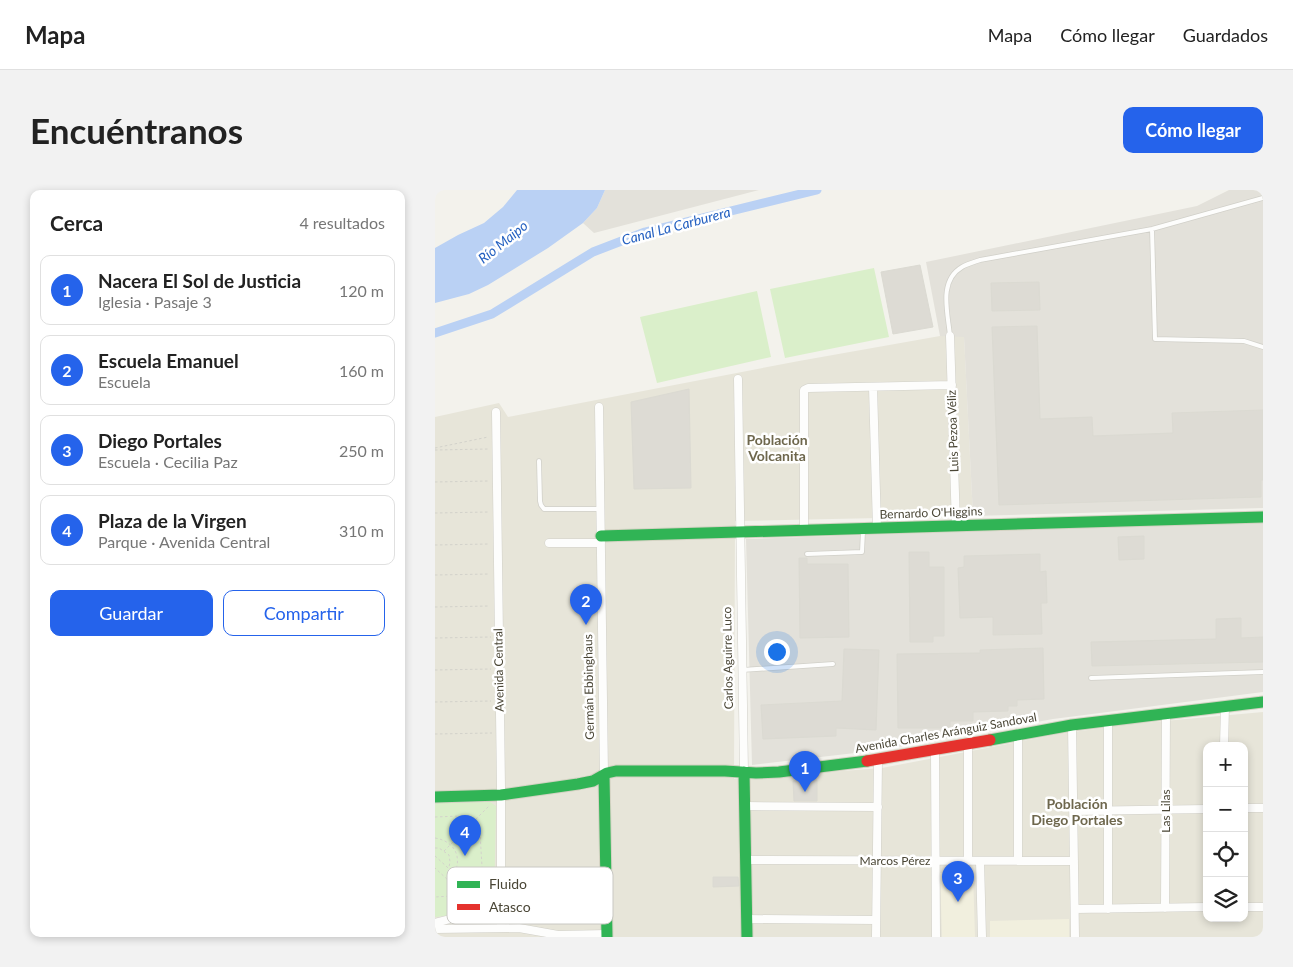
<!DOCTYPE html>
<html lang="es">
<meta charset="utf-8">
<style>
body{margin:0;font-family:Lato,sans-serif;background:#f2f2f2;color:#222}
.controls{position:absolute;right:15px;bottom:15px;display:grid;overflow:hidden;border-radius:10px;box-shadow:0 2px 8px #0003}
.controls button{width:45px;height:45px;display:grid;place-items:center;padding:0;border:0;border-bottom:1px solid #e0e0e0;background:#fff;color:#222;font:25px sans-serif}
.you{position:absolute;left:341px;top:461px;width:18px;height:18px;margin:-12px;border:4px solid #fff;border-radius:50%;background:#1a73e8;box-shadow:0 0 0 8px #1a73e833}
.badge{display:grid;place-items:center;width:32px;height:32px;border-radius:50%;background:#2563eb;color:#fff;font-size:16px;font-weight:700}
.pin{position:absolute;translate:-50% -41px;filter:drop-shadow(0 1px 2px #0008)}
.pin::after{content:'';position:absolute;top:26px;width:18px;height:15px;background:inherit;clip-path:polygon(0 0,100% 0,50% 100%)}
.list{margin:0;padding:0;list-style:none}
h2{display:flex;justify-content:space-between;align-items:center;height:65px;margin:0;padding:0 20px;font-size:21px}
h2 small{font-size:16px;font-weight:400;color:#767676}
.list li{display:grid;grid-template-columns:32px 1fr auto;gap:15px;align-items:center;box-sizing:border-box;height:70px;margin:0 10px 10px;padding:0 10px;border:1px solid #e0e0e0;border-radius:10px}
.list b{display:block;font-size:19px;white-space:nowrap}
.list p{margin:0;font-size:16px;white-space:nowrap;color:#767676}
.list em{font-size:16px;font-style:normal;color:#767676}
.actions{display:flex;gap:10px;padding:15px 20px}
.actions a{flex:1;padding:11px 0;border:1px solid #2563eb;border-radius:10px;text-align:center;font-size:18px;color:#2563eb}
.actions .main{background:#2563eb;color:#fff}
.icon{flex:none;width:28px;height:28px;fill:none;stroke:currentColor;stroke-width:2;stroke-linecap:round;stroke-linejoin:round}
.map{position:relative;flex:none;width:828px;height:747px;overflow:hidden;border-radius:10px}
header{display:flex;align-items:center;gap:30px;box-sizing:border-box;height:70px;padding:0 25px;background:#fff;border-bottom:1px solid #e0e0e0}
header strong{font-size:24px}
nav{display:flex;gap:28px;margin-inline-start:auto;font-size:18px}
.intro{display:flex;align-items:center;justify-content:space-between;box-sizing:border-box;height:120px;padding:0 30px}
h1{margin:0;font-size:35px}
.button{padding:12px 22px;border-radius:10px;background:#2563eb;color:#fff;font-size:18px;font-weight:700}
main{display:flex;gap:30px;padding:0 30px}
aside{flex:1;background:#fff;border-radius:10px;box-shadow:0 2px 8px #0003}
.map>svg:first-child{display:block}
.residential{fill:#e7e5d9;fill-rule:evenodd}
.industrial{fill:#e3e1da}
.education{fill:#f1efde}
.green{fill:#daefca}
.water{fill:#bad1f4}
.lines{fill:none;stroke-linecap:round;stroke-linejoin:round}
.canal{stroke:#bad1f4;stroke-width:9}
.building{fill:#dddbd4;stroke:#dbdad2}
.lane-casing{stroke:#d1d0c9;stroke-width:5.5}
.street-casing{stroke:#d1d0c9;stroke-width:9}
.fast-casing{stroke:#d3d2c2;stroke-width:13}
.jam-casing{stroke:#d3d2c2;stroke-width:13}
.path{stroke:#d3d2cb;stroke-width:1;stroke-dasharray:2.5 2.5;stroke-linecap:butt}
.lane{stroke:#fdfdfc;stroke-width:4}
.street{stroke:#fdfdfc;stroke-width:8}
.fast{stroke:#30b455;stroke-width:11}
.jam{stroke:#e5322d;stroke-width:11}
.labels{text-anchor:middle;stroke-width:5;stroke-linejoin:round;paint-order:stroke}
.street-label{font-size:12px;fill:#4a4636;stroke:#fff}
.water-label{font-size:14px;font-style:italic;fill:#2561c1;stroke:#fff}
.neighbourhood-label{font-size:14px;font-weight:bold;fill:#6e674d;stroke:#fff}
.key{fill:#fff;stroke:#c9c8c3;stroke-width:1}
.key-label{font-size:14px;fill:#4a4636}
</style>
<header>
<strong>Mapa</strong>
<nav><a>Mapa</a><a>Cómo llegar</a><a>Guardados</a></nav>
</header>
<div class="intro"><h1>Encuéntranos</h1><a class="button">Cómo llegar</a></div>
<main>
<aside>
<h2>Cerca<small>4 resultados</small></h2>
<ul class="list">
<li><span class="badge">1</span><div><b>Nacera El Sol de Justicia</b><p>Iglesia · Pasaje 3</p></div><em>120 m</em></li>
<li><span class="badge">2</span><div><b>Escuela Emanuel</b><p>Escuela</p></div><em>160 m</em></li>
<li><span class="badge">3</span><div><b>Diego Portales</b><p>Escuela · Cecilia Paz</p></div><em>250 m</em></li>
<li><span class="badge">4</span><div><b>Plaza de la Virgen</b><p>Parque · Avenida Central</p></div><em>310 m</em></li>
</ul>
<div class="actions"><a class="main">Guardar</a><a>Compartir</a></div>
</aside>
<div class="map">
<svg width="828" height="747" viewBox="0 0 828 747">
<rect width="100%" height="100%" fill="#f3f2ec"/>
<path class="residential" d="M505 146H529L538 326 300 331 299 589 447 578 624 544 696 534 828 522V747H0V227L64 213 73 227 364 171ZM772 556H809V728H772Z"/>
<path class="industrial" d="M170 0H324L159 43 148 33 162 18Z
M794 0H828V318L538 326 529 147 505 146 491 72 762 16Z
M828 332V502L618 529 446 560 317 575 311 349Z"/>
<path class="education" d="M538 682 540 747H507L505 683Z
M634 729V747H555V731Z"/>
<path class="green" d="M439 78 454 147 350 168 335 99Z
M322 101 336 167 222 193 205 127Z
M55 612 61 616 59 715 55 721 0 727V613Z"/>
<path class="water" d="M82 0H170L162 18 148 33 113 58 53 95 34 104 0 113V58L23 45 49 33 68 17Z"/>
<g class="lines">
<path class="canal" d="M0 143 57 124 158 62 210 42 382 0"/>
</g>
<path class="building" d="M485 75 498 137 458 144 446 82Z
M604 92 605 120 557 121 556 93Z
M602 136 605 229 657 227 658 246 738 243 737 223 828 220V290H826V307L564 315 557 137Z
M254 199 256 298 199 299 196 212Z
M709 346V369L684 370 683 347Z
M474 362H494V377H509V446H498V452H475Z
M605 364V382L611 381 612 413H606L607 444 558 445V427L525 428 523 378 529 377V366Z
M364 368H372V374H413L414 447 365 448Z
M806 428V448L828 447V472L657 476 656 452 781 449V429Z
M608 458 609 509 582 510V516H573V521L538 522V531H515V538H463L462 464 545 463V460Z
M409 459 444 460 441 540 401 538V546L328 549 326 515 407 511Z
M382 590V611H359L358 591Z
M278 687H303L304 696 278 697Z"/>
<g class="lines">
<g class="lane-casing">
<path id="lane" d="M717 39 720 149 809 151 828 157
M515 146C513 123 503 91 527 77 532 74 539 72 545 70L717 39 828 8
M104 271 105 311 106 315 109 319H165
M372 364 427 362 428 341
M307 480 398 474
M656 488 828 482"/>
</g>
<g class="street-casing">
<path id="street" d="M515 146 521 336
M303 189 309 582
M438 197 442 338
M164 217 169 585
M61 222 66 598V738
M369 340V200L373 198 517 195
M114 353H166
M673 531V719
M637 535 640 747
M533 555V671
M789 556 790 517
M500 561 501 747
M309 616 443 617
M809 618H828
M638 621 772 619
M311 670 639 671
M545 671 547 747
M583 671V544
M809 717H828
M730 718 731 523
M640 719 772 717
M312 729 441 730
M0 733 19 728 66 726
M0 739 84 738 123 745 172 744
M441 747 443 570"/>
</g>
<g class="fast-casing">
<path id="fast" d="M166 346 828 327
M555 550 637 535 828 512
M309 582 312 747
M169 585 172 747
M0 607 66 605 143 594 158 591 172 583 181 581H290L321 583 344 582 432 571"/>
</g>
<g class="jam-casing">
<path id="jam" d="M432 571 555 550"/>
</g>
<path class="path" d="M0 258 53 247
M0 260 54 259
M0 292 53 291
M0 323 54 322
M0 355 54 354
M0 385 55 384
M0 417 55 416
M0 448 56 447
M0 480 56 479
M0 512 56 511
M0 544 57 543
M0 627 25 626 36 634 45 643 48 693 33 705 0 707
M0 648C24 652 29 674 14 691L0 678
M0 658H4L14 665 15 672 14 677
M9 661 55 615
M0 666 58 719"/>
<use href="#lane" class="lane"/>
<use href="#street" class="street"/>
<use href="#fast" class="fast"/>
<use href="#jam" class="jam"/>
</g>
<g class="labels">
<g class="street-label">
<text transform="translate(518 241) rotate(-92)" y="4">Luis Pezoa Véliz</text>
<text transform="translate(496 323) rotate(-2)" y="4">Bernardo O'Higgins</text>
<text transform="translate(293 468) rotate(-91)" y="4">Carlos Aguirre Luco</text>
<text transform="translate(64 480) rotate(-91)" y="4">Avenida Central</text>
<text transform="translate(154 497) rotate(-91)" y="4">Germán Ebbinghaus</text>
<text transform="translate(511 543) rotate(-10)" y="4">Avenida Charles Aránguiz Sandoval</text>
<text transform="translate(731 621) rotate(-90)" y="4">Las Lilas</text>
<text x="460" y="675">Marcos Pérez</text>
</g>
<g class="water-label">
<text transform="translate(241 36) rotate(-15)" y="5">Canal La Carburera</text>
<text transform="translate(68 52) rotate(-39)" y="5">Río Maipo</text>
</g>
<g class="neighbourhood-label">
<text x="342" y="255">Población<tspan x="342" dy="16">Volcanita</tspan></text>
<text x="642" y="619">Población<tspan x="642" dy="16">Diego Portales</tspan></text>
</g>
</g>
<rect x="12" y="677" width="166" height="57" rx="8" class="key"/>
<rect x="22" y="691" width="23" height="7" fill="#30b455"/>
<rect x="22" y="714" width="23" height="6" fill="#e5322d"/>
<g class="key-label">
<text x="54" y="699">Fluido</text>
<text x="54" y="722">Atasco</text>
</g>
</svg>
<div class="controls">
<button>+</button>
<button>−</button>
<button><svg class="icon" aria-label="locate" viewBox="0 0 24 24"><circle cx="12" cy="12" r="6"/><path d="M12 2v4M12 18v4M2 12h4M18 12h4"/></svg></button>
<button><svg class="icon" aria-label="layers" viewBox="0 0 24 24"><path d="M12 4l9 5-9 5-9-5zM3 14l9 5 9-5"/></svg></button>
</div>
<div class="you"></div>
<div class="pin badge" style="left:370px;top:602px">1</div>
<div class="pin badge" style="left:151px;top:435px">2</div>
<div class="pin badge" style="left:523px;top:712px">3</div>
<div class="pin badge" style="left:30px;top:666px">4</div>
</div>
</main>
